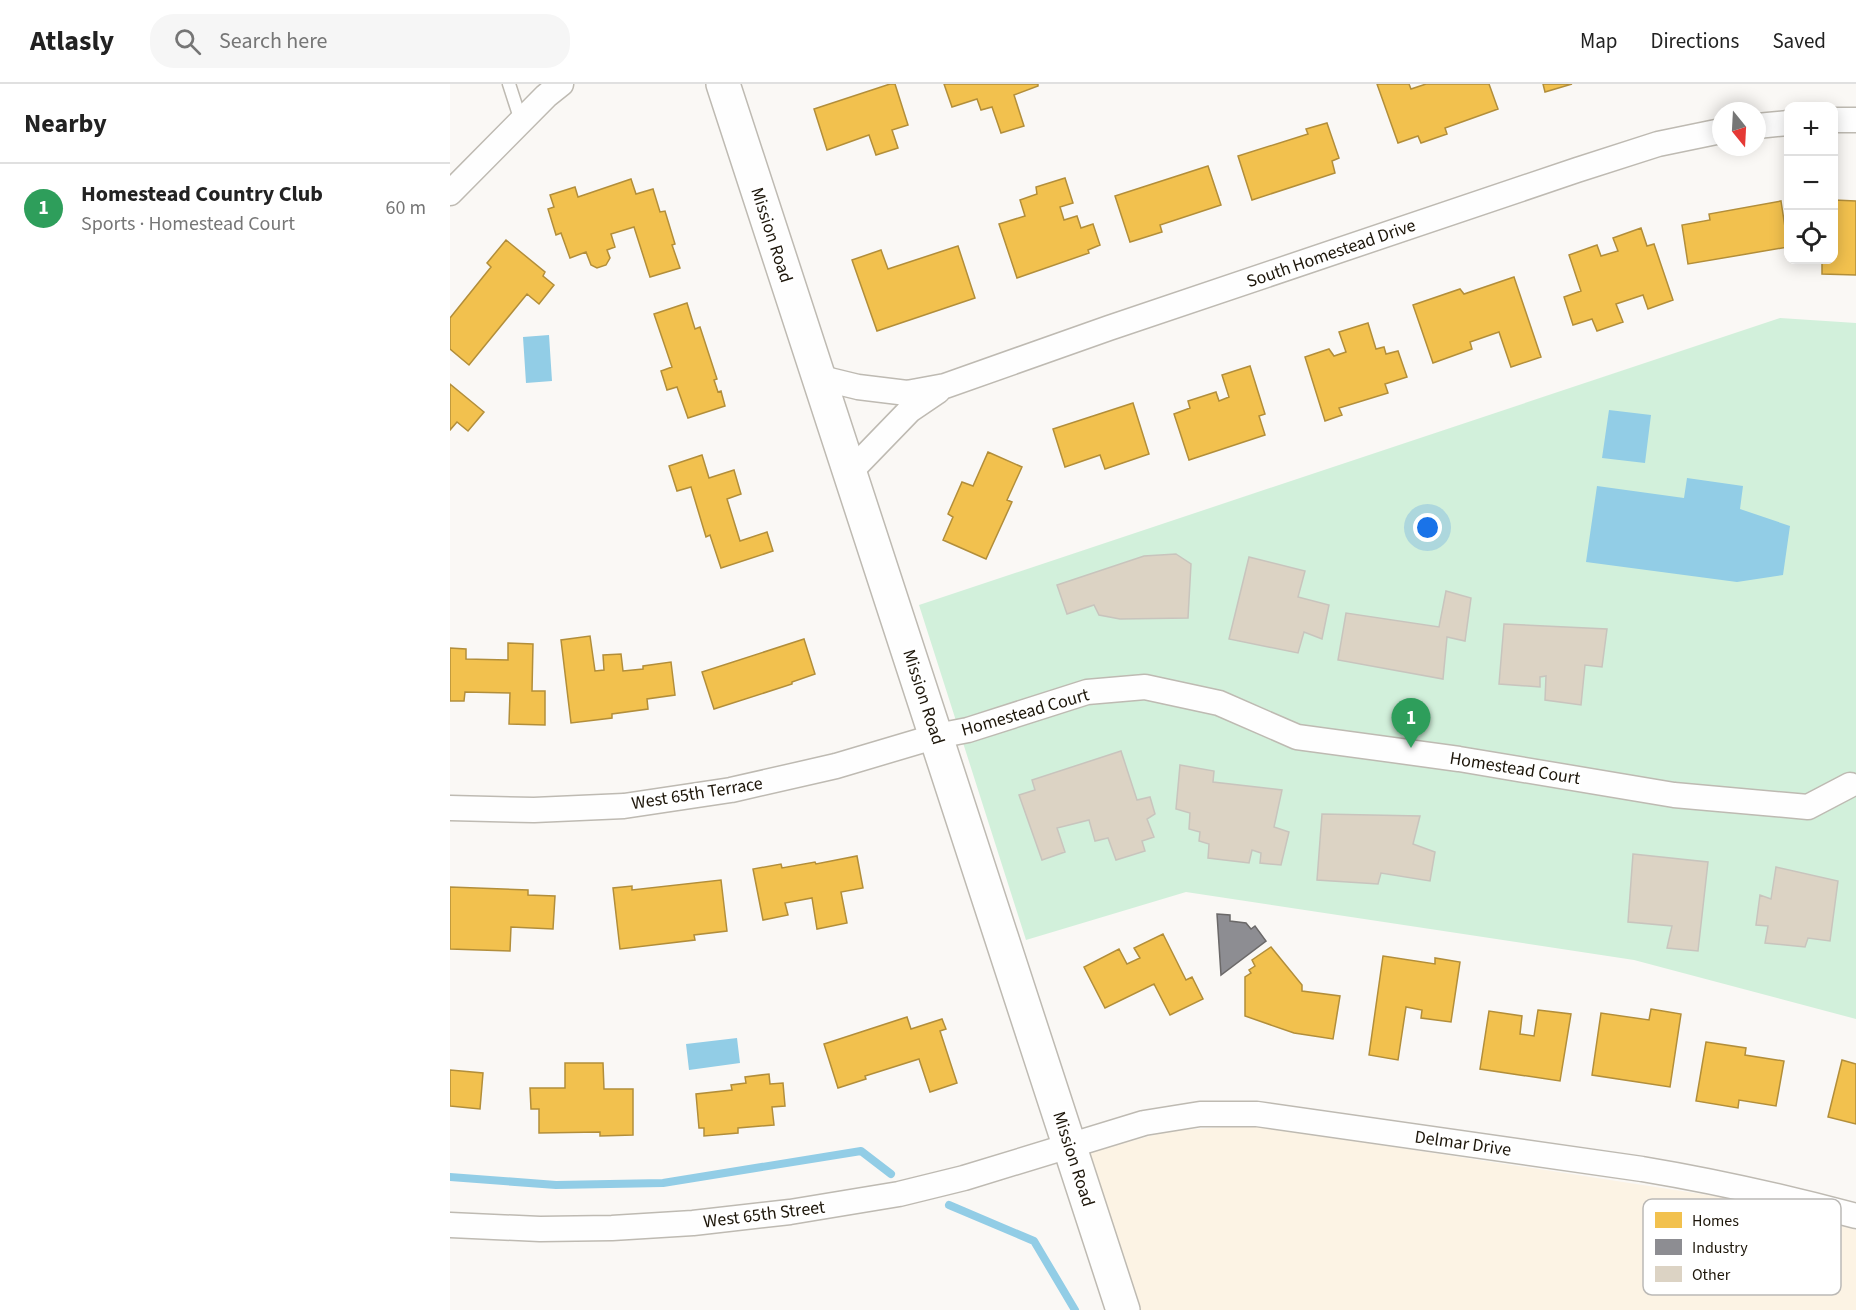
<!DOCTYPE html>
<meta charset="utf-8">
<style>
body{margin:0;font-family:"Source Sans 3",sans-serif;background:#f6f6f6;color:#222}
.controls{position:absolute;right:18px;top:18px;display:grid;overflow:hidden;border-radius:12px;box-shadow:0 3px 15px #0003}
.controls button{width:54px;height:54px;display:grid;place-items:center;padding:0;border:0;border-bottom:2px solid #e0e0e0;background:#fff;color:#222;font:30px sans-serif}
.compass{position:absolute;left:1262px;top:18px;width:54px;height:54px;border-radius:50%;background:#fff;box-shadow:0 3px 15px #0003;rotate:162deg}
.you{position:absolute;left:978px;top:444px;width:21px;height:21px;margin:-15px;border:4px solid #fff;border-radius:50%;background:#1a73e8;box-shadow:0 0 0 9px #1a73e833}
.badge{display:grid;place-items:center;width:39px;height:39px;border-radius:50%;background:#6a655c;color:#fff;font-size:20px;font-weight:700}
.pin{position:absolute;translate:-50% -50px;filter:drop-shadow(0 2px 3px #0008)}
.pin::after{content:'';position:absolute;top:32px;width:21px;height:18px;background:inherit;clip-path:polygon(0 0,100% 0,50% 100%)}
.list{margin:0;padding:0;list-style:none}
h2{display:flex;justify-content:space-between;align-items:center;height:78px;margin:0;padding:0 24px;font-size:26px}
h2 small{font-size:20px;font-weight:400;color:#767676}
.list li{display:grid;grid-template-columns:39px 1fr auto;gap:18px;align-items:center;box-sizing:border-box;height:90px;padding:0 24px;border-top:2px solid #e0e0e0}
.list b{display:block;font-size:22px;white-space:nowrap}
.list p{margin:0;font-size:20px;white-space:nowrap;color:#767676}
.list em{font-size:20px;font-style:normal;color:#767676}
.icon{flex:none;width:33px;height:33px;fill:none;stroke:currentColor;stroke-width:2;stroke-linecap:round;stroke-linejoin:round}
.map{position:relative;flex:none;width:1406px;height:1226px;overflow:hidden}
header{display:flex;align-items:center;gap:36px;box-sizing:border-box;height:84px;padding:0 30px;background:#fff;border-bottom:2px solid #e0e0e0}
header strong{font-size:28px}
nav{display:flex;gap:33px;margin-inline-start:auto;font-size:21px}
.search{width:420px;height:54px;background:#f6f6f6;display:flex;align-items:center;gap:15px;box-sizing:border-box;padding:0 21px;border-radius:24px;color:#767676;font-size:22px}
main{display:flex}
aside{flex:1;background:#fff}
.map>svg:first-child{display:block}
.built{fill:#fcf3e4}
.green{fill:#d2f0db}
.water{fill:#92cde6}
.homes{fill:#f2c14e;stroke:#b28e3a;stroke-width:1.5}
.industry{fill:#8d8d92;stroke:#6b6969;stroke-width:1.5}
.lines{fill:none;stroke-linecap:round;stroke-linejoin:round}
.stream{stroke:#92cde6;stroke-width:8}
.building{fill:#dcd3c4;stroke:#c8c4bd;stroke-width:1.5}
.lane-casing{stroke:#bebab2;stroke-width:15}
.street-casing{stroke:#bebab2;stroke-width:27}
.secondary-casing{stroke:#bebab2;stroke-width:36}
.lane{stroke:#fefefe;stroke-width:12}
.street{stroke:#fefefe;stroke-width:24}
.secondary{stroke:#fefefe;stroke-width:33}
.labels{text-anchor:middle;stroke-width:6;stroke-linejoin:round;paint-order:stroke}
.street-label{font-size:18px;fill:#1d160a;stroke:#fff}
.key{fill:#fff;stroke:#bbb9b6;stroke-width:1.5}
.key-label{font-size:16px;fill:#1d160a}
</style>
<header>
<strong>Atlasly</strong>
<div class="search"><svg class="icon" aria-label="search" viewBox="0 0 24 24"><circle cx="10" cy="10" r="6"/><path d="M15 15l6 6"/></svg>Search here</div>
<nav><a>Map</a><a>Directions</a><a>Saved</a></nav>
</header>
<main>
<aside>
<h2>Nearby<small></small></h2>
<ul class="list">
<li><span class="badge" style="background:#2e9e5b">1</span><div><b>Homestead Country Club</b><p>Sports · Homestead Court</p></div><em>60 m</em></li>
</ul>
</aside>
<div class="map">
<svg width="1406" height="1226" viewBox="0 0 1406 1226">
<rect width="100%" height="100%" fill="#faf8f5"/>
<path class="built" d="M801 1041 1290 1116 1406 1146V1226H689L638 1069 718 1047Z"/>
<path class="green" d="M1330 234 1406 239V935L1184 876 736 808 576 856 469 521Z"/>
<path class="water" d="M99 251 102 297 76 299 73 253Z
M1159 326 1201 331 1195 379 1152 374Z
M1237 394 1293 402 1290 425 1340 442 1333 491 1287 498 1136 478 1147 402 1234 414Z
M287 954 290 979 239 986 236 960Z"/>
<path class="homes" d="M440 0H445L458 41 442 46 448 64 426 71 419 51 377 66 364 25Z
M494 0H588V2L564 11 574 42 551 49 542 23 531 26 527 15 502 23Z
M927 0H959L961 5 976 0H1039L1048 25 995 44 997 50 971 59 968 52 948 59Z
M1093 0H1122L1095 8Z
M877 39 889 74 882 77 885 89 802 116 788 72 858 50 856 45Z
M758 82 771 121 710 141 712 148 680 158 665 112Z
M615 94 623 119 610 123 614 136 627 132 631 144 643 140 650 161 638 166 639 169 567 194 549 140 575 132 570 116 587 110 586 103Z
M181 95 186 110 203 105 210 128 215 127 225 160 222 161 230 184 200 193 184 143 161 150 165 163 157 166 160 174 156 181 147 184 141 181 136 168 120 174 111 149 106 151 98 125 104 123 100 111 125 103 128 113Z
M1384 116 1406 117V191L1372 190V176H1384Z
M1331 117 1338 163 1238 180 1232 141 1260 136 1259 130Z
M1191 144 1197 162 1204 160 1223 216 1198 225 1193 211 1166 220 1173 238 1147 247 1142 235 1123 241 1114 213 1131 207 1119 171 1147 161 1151 172 1168 167 1163 154Z
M56 156 95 188 93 192 104 201 89 220 77 210 19 281 0 265V234L41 183 37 179Z
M508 162 525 214 427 247 402 176 431 166 438 185Z
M1064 193 1091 273 1061 283 1049 248 1020 258 1022 265 983 279 963 221 1010 205 1014 210Z
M237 219 245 245 250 243 267 295 264 296 268 308 271 307 275 322 238 334 227 303 217 306 211 287 222 283 204 230Z
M918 239 926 265 934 263 936 270 948 267 957 293 935 300 938 309 889 324 892 331 875 337 855 273 879 265 884 272 896 268 889 248Z
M800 282 815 330 809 332 815 351 739 376 724 330 740 324 738 317 766 308 769 317 779 313 772 291Z
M0 300 34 328 18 347 7 338 0 346Z
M683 319 699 370 655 385 650 371 615 383 603 345Z
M538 368 572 383 557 416 562 418 536 475 493 456 503 433 498 430 512 398 523 402Z
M252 371 259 394 284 386 291 410 277 415 290 457 317 448 323 467 271 484 260 451 256 453 241 403 227 407 219 382Z
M140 552 145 587 154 586 153 571 171 570 173 587 193 585V582L221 578 225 611 197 615 198 625 162 630V634L121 639 111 556Z
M354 555 365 590 342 598V600L264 625 252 588Z
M58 559 83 560 82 607H95V641L59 640 60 609 15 608 14 617H0V564L16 565V575L58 576Z
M407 772 413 804 391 808 397 839 367 845 362 814 335 819 338 831 313 836 303 785 331 780 332 784 365 778 366 780Z
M271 796 277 847 244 851 245 856 170 865 163 804 182 802V806Z
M0 803 78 806V811L105 812 103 845 61 843 60 867 0 865Z
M713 850 736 896 742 893 753 915 720 931 704 900 655 924 634 883 669 865 677 880 690 874 684 864Z
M821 863 852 901V907L890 912 883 955 844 949 795 932V893L801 889 799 886 805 882 802 876Z
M933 872 985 880V874L1010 878 1001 938 971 934 972 926 956 923 948 976 919 971Z
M1201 925 1231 930 1220 1003 1142 991 1151 929 1199 936Z
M1088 926 1121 930 1110 997 1030 985 1039 927 1072 932 1070 950 1084 952Z
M457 933 461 945 492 935 496 945 490 947 507 999 480 1008 469 975 415 992 416 995 388 1004 374 960Z
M1256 958 1296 964 1295 971 1334 977 1326 1022 1289 1016 1288 1024 1246 1017Z
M1392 976 1406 980V1040L1378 1033Z
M115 979H153L154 1005H183V1051L150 1052V1048L89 1049V1025H81L80 1004H115Z
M0 986 33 989 30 1025 0 1022Z
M319 990 320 1000 333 999 335 1022 322 1023 324 1041 288 1044V1049L254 1052V1044H249L246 1010 282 1006 281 1001 296 999 295 993Z"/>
<path class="industry" d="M767 830 780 831V837L796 839 801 845 805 842 816 857 771 891Z"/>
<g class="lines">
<path class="stream" d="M0 1093 106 1101 213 1099 411 1067 441 1090
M499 1121 584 1157 625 1226"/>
</g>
<path class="building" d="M726 470 741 480 738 534 670 535 649 531 644 521 617 530 607 501 694 472Z
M799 473 855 487 848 513 879 521 872 555 854 548 848 569 779 555Z
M996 507 1021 514 1015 557 997 553 993 595 888 576 896 529 989 543Z
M1054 540 1157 545 1152 583 1135 581 1131 621 1095 616 1096 592 1090 593V603L1049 600Z
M671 667 687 716 700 713 705 730 697 735 704 753 692 757 695 767 666 776 658 754 645 757 639 736 607 744 615 768 592 776 569 711 585 706 582 696Z
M730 681 764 687 763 698 832 706 824 743 839 748 831 781 810 779 811 769 802 766 799 779 758 774 759 760 749 757 750 748 739 745 740 729 726 725Z
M872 730 970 732 963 760 985 768 980 797 931 789 928 800 867 796Z
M1183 770 1258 778 1248 867 1217 864 1222 842 1178 838Z
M1326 783 1388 797 1380 857 1358 854 1355 863 1315 859 1318 842 1306 841 1310 811 1321 815Z"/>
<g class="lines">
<g class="lane-casing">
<path id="lane" d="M59 0 71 37"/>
</g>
<g class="street-casing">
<path id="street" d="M1384 36H1406
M1307 42 1338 39
M0 109 96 12 111 0
M367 293 408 303 457 309 495 302 659 244 1127 86 1208 60 1271 47
M400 388 460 326 488 307
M0 724 84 726 174 722 281 706 386 682 487 652 518 646 637 608 695 603 769 619 847 653 1009 675 1224 711 1358 723 1400 701
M0 1141 90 1145 162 1144 243 1139 340 1128 449 1110 514 1094 694 1039 750 1030H807L1192 1085C1264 1097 1335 1113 1406 1132"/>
</g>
<g class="secondary-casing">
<path id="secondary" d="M273 0 673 1226"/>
</g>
<use href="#lane" class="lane"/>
<use href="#street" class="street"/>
<use href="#secondary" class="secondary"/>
</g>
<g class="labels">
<g class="street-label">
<text transform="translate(322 151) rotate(72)" y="6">Mission Road</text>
<text transform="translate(881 169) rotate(-19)" y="6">South Homestead Drive</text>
<text transform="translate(474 613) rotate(72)" y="6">Mission Road</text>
<text transform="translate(575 628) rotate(-16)" y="6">Homestead Court</text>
<text transform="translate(1065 684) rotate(9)" y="6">Homestead Court</text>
<text transform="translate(247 709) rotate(-9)" y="6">West 65th Terrace</text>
<text transform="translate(1013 1059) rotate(8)" y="6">Delmar Drive</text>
<text transform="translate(624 1075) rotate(72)" y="6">Mission Road</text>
<text transform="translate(314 1130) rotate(-7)" y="6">West 65th Street</text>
</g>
</g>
<rect x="1193" y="1115" width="198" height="96" rx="9" class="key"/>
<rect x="1205" y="1128" width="27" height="16" fill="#f2c14e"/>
<rect x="1205" y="1155" width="27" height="16" fill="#8d8d92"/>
<rect x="1205" y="1182" width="27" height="16" fill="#dcd3c4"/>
<g class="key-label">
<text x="1242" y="1142">Homes</text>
<text x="1242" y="1169">Industry</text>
<text x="1242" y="1196">Other</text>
</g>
</svg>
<div class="controls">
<button>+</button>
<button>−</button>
<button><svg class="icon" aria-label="locate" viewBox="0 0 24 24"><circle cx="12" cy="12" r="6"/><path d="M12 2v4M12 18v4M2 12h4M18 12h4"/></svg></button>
</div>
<svg class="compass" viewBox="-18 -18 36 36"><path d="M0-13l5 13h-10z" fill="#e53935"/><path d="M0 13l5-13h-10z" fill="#767676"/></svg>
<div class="you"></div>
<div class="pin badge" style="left:961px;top:664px;background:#2e9e5b">1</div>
</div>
</main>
